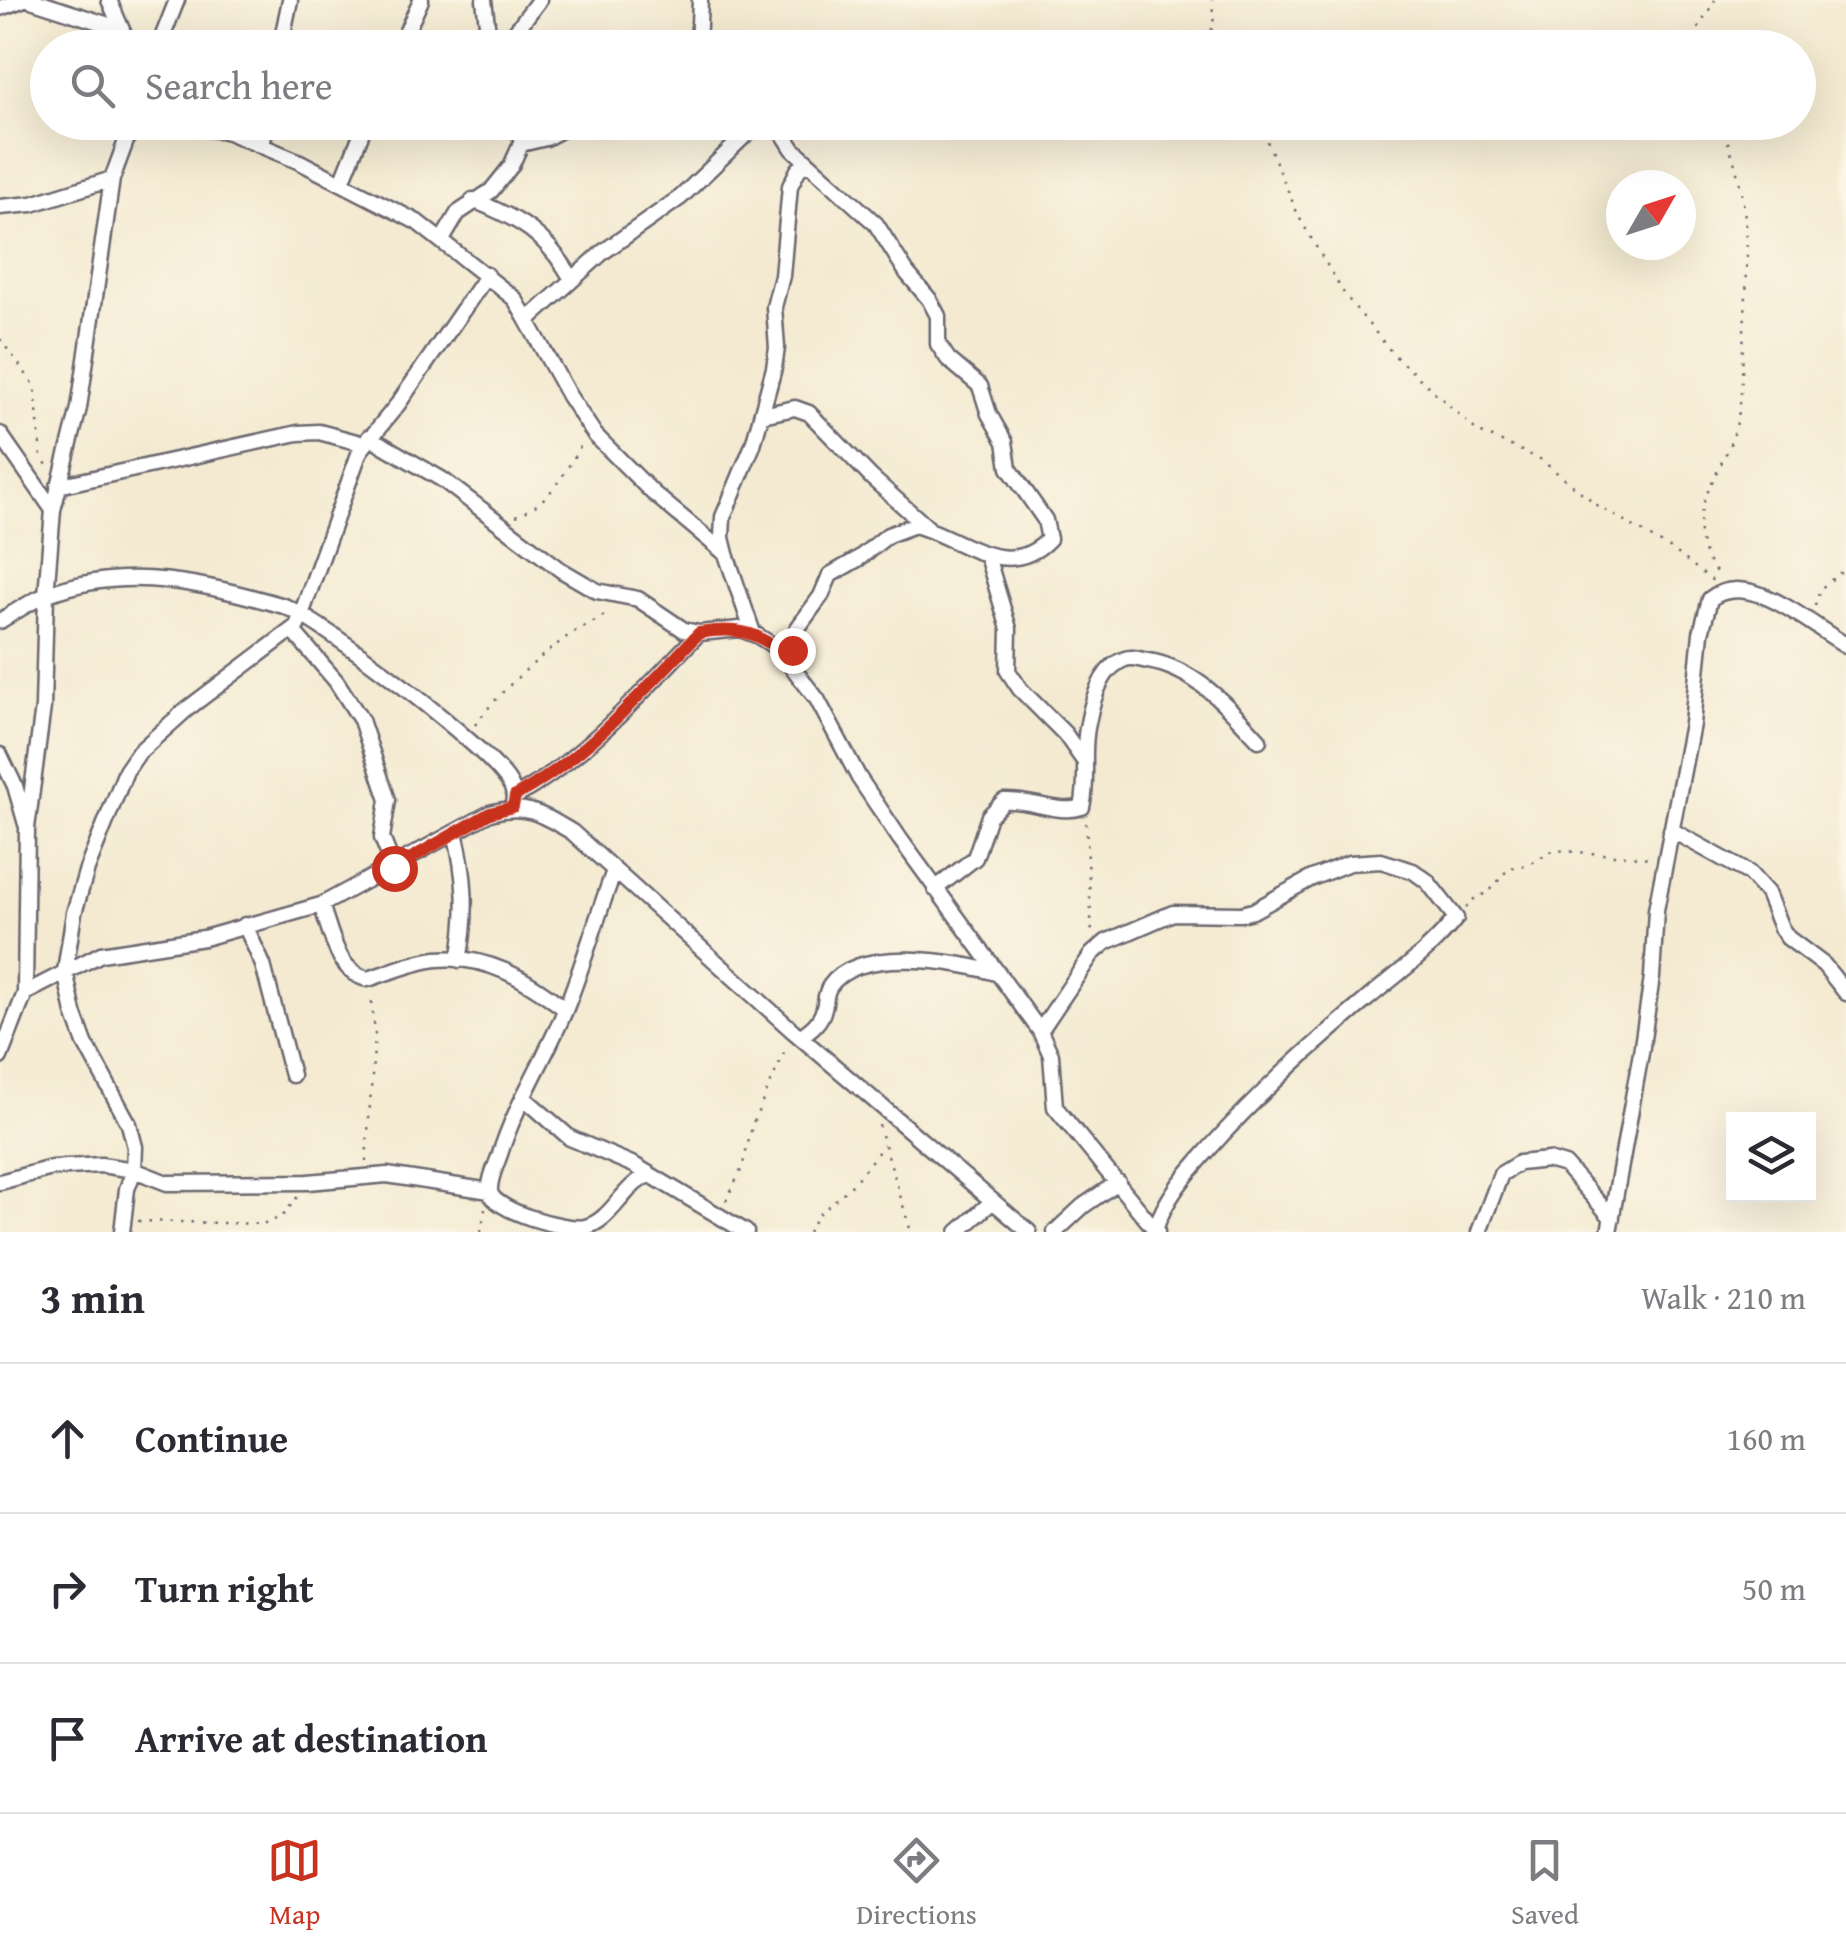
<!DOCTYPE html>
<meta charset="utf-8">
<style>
body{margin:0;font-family:"Gentium Book Plus",serif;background:#f2f2f3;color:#2b2b33}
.controls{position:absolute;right:30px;bottom:30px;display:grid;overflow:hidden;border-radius:0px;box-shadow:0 10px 40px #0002}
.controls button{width:90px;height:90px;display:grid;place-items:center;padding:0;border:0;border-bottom:2px solid #e1e1e2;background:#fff;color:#2b2b33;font:50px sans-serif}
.compass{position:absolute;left:1606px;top:170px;width:90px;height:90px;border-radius:50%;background:#fff;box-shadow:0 10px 40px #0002;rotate:51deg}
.stop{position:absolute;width:30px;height:30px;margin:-22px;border:8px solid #c8321e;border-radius:50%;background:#fff}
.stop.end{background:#c8321e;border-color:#fff;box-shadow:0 2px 10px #0008}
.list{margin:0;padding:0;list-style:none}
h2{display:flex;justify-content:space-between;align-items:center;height:130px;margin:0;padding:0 40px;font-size:42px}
h2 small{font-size:32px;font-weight:400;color:#7c7c81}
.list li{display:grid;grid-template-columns:65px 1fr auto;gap:30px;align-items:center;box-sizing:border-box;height:150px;padding:0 40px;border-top:2px solid #e1e1e2}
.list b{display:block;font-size:38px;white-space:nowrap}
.list em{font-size:32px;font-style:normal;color:#7c7c81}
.icon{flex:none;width:55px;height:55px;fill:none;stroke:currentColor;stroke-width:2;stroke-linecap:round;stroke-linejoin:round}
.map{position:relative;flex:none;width:1846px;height:1232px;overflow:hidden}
.search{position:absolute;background:#fff;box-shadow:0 10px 40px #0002;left:30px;right:30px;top:30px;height:110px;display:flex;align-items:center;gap:25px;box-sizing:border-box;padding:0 35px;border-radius:55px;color:#7c7c81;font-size:38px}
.sheet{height:580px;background:#fff}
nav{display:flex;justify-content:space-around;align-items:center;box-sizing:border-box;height:140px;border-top:2px solid #e1e1e2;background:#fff;font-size:28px;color:#7c7c81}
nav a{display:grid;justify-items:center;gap:5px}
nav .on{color:#c8321e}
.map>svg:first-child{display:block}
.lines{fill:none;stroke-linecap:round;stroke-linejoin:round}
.minor-casing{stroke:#6c6870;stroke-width:19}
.path{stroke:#6c6870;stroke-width:2.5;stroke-dasharray:2.5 8;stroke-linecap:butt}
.minor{stroke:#fff;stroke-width:14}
.route{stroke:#c8321e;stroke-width:12}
</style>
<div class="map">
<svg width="1846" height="1232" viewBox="0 0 1846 1232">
<rect width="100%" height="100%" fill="#fcf5e5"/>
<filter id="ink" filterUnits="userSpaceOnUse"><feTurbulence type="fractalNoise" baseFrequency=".01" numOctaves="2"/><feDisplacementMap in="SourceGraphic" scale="20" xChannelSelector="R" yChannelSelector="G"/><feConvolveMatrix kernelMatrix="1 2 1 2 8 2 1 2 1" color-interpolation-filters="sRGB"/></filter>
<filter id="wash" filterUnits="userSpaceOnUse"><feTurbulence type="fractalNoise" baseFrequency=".0048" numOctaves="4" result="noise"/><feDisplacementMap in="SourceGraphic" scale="40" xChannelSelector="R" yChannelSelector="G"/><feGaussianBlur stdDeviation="2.25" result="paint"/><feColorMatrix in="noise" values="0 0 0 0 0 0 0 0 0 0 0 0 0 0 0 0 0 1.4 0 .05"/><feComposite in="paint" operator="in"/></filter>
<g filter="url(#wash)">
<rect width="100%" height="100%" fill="#f4ead1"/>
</g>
<g filter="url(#ink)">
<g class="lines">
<g class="minor-casing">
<path id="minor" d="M31 0 121 29
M109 0 130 48
M484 0 490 48
M0 8 22 0
M158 48 177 0
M280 48 290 0
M399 48 421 0
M503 48 539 0
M698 48 700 0
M776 122 793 149 876 224 907 273 929 299 938 316V344L948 359 980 386 989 414 1005 442 1009 468 1045 520 1049 539C1007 583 959 537 915 525L888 535 858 559 830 575 821 596 797 629 789 661
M132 128 174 125 226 131 298 161 417 222 515 299 569 396 595 435 653 493 726 554
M521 144 546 138 576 122
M262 145 267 122
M342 182 366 122
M473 200C520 219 546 234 572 279
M0 207 32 204 112 179
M442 240 458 213 491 191 511 166 521 144V122
M529 319 603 252 681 197 759 122
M762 415 795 408 809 413 872 478 928 528
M0 434 53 510
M369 437 443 480 561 570 597 591 638 599 684 630 699 633 740 629 758 636 777 648 817 699 859 778 900 839 1040 1031 1051 1055 1055 1107 1157 1232
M58 486 298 433 319 432 364 444
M987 556 1009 629 1008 671 1020 689 1065 734 1084 761
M0 621C15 612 31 601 48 594 127 564 206 584 284 606 324 622 491 749 510 784 515 792 514 798 513 807
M293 631 336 681 361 720 388 800 382 838 394 868
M753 633 726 554 722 538 723 517 753 445 774 368 777 348 774 307 782 276 790 186 798 170 807 162
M0 755 15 786 26 824
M515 797C587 756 642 692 699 633
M1671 830 1749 873 1767 893 1781 928 1788 938 1824 965 1846 993
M455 832C466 877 468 914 459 960
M614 871C597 916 584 963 566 1008 546 1058 516 1103 500 1154 496 1166 489 1179 490 1191 492 1211 567 1231 585 1227 612 1221 623 1185 649 1175
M935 889 975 858 989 816 1004 801C1030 799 1059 815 1082 807 1089 779 1081 751 1088 723 1092 701 1101 667 1125 659 1133 656 1140 660 1148 661 1194 668 1229 707 1259 740
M321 905C331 931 337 973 368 979 390 972 413 962 436 959 486 954 528 980 565 1009
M245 925 263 965 292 1075
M25 993 27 828 43 707 46 595 53 510 79 408 112 179 133 122
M1040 1031 1092 954 1106 942 1173 913 1241 914 1253 911 1312 878 1349 863 1381 861 1413 871 1427 881 1456 918C1430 951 1398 973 1366 1000 1311 1046 1258 1094 1210 1148 1187 1174 1166 1196 1155 1230
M800 1037C811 1029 821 1022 824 1008 826 1001 825 993 830 986 858 945 959 961 999 974
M0 1057 25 993 101 954 204 938 321 905 490 813C526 803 541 814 572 832L793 1031 1029 1232
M523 1097 570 1138 634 1165 746 1232
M0 1182 52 1168 101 1165 134 1170 167 1183 308 1182 387 1175 490 1191
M122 1232 127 1189 134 1170 135 1147 129 1124 85 1043 74 1013 65 971 74 913 87 869 126 771 139 752 187 709 297 626 360 451 398 404 487 275
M958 1232 993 1201
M1055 1232 1083 1206 1118 1182
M1479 1232 1501 1174 1519 1163 1529 1162 1548 1160 1565 1165 1612 1218
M1609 1232 1641 1053 1652 977 1656 910 1692 724 1701 633 1710 599C1749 568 1811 626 1846 645"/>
</g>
<path class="path" d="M1207 48 1204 36 1214 27 1212 0
M1692 48V39L1715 0
M1259 122 1299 217 1318 250 1345 295 1394 355 1477 431 1540 459 1601 508 1673 550 1713 581
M1720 122C1754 202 1748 263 1743 347 1742 374 1742 405 1735 430 1726 462 1702 490 1700 523 1698 543 1707 564 1721 577
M0 339 35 386 41 456 49 468
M516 516C550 503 564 474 582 443
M1815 606 1820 589 1846 568
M475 725C500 691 534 661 568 636 581 626 597 623 609 611
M1086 823 1092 935
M1466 908 1475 898 1489 892 1509 868 1528 865 1554 850 1650 858
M879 1125 911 1232
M366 1161 375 1033 371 995
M726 1201 742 1168 753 1123 787 1046
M138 1221 262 1224 282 1217 298 1196
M481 1232 485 1209
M808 1232 817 1216 851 1186 884 1145"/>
<use href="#minor" class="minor"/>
</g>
</g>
<g class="lines" filter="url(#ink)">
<path class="route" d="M394 868 490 813 513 807 515 796C587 757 642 692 699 633 737 626 762 632 789 660L792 650"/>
</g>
</svg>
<div class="controls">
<button><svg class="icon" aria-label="layers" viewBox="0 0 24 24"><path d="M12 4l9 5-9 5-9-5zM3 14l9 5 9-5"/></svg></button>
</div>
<svg class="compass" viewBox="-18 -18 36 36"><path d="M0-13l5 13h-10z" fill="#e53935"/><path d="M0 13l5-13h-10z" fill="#7c7c81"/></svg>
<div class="stop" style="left:394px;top:868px"></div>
<div class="stop end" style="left:792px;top:650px"></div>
<div class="search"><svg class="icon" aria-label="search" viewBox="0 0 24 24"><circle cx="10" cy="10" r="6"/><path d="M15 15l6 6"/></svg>Search here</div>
</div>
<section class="sheet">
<h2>3 min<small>Walk · 210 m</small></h2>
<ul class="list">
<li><svg class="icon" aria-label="ahead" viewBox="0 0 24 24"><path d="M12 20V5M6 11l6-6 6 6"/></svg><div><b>Continue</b></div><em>160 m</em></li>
<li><svg class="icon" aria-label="right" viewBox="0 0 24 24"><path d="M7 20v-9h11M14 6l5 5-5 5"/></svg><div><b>Turn right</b></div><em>50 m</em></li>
<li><svg class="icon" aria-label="arrive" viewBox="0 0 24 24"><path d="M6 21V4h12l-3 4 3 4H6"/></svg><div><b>Arrive at destination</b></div></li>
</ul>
</section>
<nav>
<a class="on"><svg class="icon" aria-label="map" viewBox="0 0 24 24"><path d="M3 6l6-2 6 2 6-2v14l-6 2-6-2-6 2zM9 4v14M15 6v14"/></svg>Map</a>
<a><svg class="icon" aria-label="directions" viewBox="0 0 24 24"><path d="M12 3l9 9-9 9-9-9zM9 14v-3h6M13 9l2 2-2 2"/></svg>Directions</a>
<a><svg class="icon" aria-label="saved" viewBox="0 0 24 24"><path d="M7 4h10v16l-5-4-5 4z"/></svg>Saved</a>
</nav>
